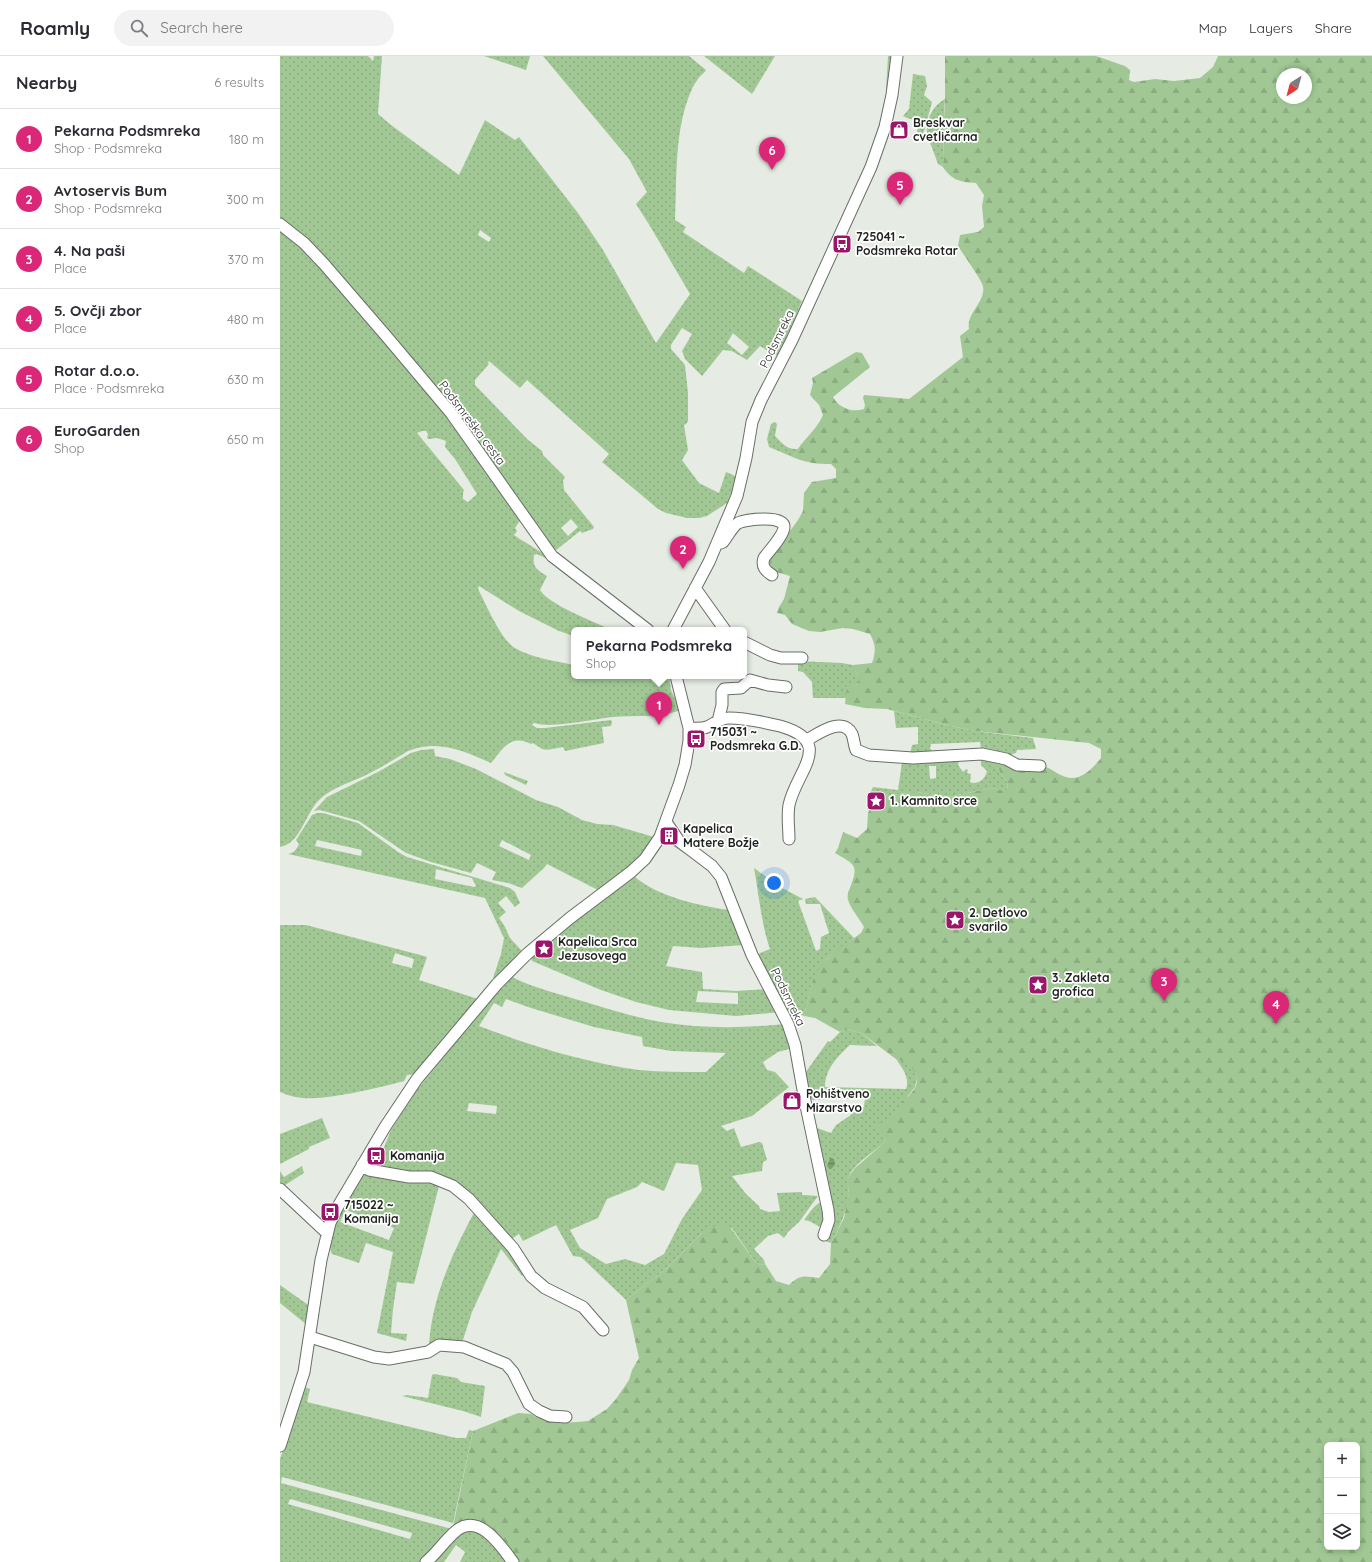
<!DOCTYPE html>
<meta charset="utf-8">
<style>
body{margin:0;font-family:Quicksand,sans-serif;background:#f2f2f3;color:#2b2b33}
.controls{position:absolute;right:12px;bottom:12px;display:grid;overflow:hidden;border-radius:6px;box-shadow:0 2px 6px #0003}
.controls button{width:36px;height:36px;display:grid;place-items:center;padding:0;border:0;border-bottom:1px solid #e1e1e2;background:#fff;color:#2b2b33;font:20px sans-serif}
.compass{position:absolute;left:996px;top:12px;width:36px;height:36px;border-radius:50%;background:#fff;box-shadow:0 2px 6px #0003;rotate:216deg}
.you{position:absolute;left:494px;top:827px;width:14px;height:14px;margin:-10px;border:3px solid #fff;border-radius:50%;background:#1a73e8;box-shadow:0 0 0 6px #1a73e833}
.badge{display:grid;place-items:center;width:26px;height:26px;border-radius:50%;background:#db2777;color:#fff;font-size:13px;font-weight:700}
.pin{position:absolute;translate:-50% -33px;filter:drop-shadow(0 1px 2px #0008)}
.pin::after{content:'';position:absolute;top:21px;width:14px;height:12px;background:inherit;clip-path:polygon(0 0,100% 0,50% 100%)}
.popup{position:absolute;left:291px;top:571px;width:176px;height:52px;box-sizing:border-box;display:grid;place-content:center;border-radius:6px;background:#fff;filter:drop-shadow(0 1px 3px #0005);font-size:13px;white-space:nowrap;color:#7c7c81}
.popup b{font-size:15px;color:#2b2b33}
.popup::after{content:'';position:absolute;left:50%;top:100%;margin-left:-8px;border:8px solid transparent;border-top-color:#fff}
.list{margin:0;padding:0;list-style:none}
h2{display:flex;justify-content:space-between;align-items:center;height:52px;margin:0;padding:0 16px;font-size:17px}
h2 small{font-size:13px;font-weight:400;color:#7c7c81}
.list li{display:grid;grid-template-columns:26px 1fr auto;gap:12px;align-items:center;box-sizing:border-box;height:60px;padding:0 16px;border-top:1px solid #e1e1e2}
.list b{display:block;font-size:15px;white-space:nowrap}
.list p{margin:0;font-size:13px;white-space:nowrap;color:#7c7c81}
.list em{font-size:13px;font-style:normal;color:#7c7c81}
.icon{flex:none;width:22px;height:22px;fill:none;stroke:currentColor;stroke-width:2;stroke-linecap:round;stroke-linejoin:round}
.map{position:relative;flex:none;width:1092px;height:1506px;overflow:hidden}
header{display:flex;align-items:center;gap:24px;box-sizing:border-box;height:56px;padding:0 20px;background:#fff;border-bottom:1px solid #e1e1e2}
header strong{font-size:19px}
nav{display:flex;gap:22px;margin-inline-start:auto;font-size:14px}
.search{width:280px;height:36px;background:#f2f2f3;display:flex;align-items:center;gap:10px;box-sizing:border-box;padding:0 14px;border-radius:22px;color:#7c7c81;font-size:15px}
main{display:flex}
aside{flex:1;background:#fff}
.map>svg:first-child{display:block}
.green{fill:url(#green-dots);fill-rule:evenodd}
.forest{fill:url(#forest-firs);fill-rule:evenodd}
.water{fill:url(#water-rules)}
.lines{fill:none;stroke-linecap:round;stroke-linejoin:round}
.minor-casing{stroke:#686e67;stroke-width:13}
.minor{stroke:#fff;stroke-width:11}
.labels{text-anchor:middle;stroke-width:3.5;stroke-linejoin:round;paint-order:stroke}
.poi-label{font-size:12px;font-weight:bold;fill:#202320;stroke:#fff;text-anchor:start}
.street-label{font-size:12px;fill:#202320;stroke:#fff}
</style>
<header>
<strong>Roamly</strong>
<div class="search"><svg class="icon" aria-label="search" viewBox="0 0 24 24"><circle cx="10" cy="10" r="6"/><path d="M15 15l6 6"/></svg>Search here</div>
<nav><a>Map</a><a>Layers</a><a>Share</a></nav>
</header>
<main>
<aside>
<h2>Nearby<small>6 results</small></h2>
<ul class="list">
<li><span class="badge">1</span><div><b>Pekarna Podsmreka</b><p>Shop · Podsmreka</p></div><em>180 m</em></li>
<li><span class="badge">2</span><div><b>Avtoservis Bum</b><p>Shop · Podsmreka</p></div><em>300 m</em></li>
<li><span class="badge">3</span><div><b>4. Na paši</b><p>Place</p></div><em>370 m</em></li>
<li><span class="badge">4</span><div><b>5. Ovčji zbor</b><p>Place</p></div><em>480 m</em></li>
<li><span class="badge">5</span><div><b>Rotar d.o.o.</b><p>Place · Podsmreka</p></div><em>630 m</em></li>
<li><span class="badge">6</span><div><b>EuroGarden</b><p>Shop</p></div><em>650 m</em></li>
</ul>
</aside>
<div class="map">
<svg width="1092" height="1506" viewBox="0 0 1092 1506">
<defs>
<pattern id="green-dots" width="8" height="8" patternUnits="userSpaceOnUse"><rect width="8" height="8" fill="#a1c894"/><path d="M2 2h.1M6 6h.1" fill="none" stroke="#8aac7f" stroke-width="1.8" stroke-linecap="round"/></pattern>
<pattern id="forest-firs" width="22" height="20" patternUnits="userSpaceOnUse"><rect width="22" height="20" fill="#a1c894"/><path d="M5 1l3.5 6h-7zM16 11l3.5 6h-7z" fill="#8aac7f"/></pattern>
<pattern id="water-rules" width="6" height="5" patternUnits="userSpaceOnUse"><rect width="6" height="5" fill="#78a269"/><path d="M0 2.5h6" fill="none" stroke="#628456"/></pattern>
</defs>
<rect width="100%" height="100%" fill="#e6ece3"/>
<path class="green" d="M0 0H88L93 5 94 0H102L98 58 111 69 179 119 205 64 235 84 239 81 298 157 323 194 376 287 410 238 370 170 356 148 367 136 349 103 263 0H409L426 14C424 18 420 19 418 23 416 26 413 30 412 33 394 72 397 122 395 164L406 171 403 176 464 217 468 210 522 245 499 300 495 299 480 290 467 304 452 295 443 294 422 320 405 303 402 295 412 278 402 272 391 289V293L405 309 408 337V365L406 368 404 369 408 394 402 404 419 427 439 437 446 416 453 419 457 422 447 447 427 460 419 462H407L386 457 378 453 322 406 329 398 247 324 240 332 209 305 208 307 209 308 195 324V329L247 383 262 395 263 399 285 421 283 425 284 434 314 471 313 473 302 477 300 475 275 495 196 387 0 164ZM200 174 211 182 209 186 198 179ZM453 277 469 291 462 299 447 287ZM291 463 298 471 288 480 281 472Z
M204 0H250L246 14Z
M424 0H495L472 38Z
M608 0H613L608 34H606Z
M633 18 645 20 647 30 644 39 652 46 643 79 637 76 639 65 627 62 623 60 629 53Z
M665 43 663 75 664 103 662 110 658 108C655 99 651 90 648 81 643 67 653 49 665 43Z
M0 170 20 186 169 359 242 464 239 466 235 472 237 475 234 479C247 488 265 497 275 507L257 498 254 499C252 511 257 514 267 520L260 534C269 549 313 565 331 574H294V580L279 575 239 555 199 530 198 533C206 548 221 584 235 592 252 602 275 605 294 609V620H389L391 634 399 652 398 655C378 662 354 659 333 661 313 663 272 673 254 667L252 669 257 672H265L331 664 332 666 331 670 322 671 324 687 285 695 283 691C277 692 268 695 262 693 259 691 256 689 253 687L251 688C230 677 222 694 211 707 183 695 159 683 128 695 115 703 102 711 88 718 72 726 51 732 39 744 25 758 21 787 0 791ZM142 375H146L148 378 147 382 149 383 157 382 166 385 165 391 175 403 197 438 188 446 183 443V437L184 434 137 377Z
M495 366 497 368 495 380C502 387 507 394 518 393L514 399 515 402 489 391 487 383 491 368Z
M518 605 562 607 573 609V613L577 617 580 626 576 630 567 628 566 642H533L532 626 523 616 518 615Z
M614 655 666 669 695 675 753 682 756 693 737 694 736 697 724 701 630 699 632 689 638 688V671L616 672ZM700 686 701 693 652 695 650 692 651 688Z
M154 693 155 700 170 703 196 713 256 744 278 751 302 764 317 768 333 769 374 781C367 803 336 821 318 834L267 808 264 812 242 832 228 827 212 824 216 816 197 807 191 817 151 806 126 797 79 765 40 754 34 755 47 741 98 716 131 697 141 694ZM222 784 251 799 249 804 219 790Z
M704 700 717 706C718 709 718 713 720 716 724 724 731 726 726 735L711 732 668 741 637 736 602 740 590 737 593 731 618 734 622 707 626 703 680 702 678 709 683 716 686 713 688 714 687 717 691 718 690 726 693 727C700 727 705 723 707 715L701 709V704ZM649 710H656V722L650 723Z
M224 716 248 725 246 729 225 719Z
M37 757H43L78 767 118 796 127 801 230 832 235 836 240 847 235 851 226 840 218 847 226 856 219 862 224 869 230 882 242 895 216 922H213L221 898 224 882 205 842 8 798C14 797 17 793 19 788L16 784 32 759ZM37 784 82 794 81 800 35 790ZM156 813 192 822 196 830 194 831 155 823Z
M391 782 430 814 387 786 385 784Z
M474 812 500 831 523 843 518 845 536 895 540 893 541 881 549 877 540 848H526L525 843 535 841 574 882 547 903 532 927 524 960 503 952 476 902 480 897 490 893C481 867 479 839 474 812Z
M354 820C376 840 419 850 449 854L464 889 421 892 393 890 386 910 422 916 423 933 456 935 488 933 500 956 456 960 389 954 356 946 321 934 252 905 251 902 281 875ZM418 935 458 937V948L416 946Z
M0 869H26L144 900 147 901 139 924 198 943 138 1015 133 1018 127 1019 124 1025C106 1030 91 1033 73 1037 48 1041 24 1047 0 1036ZM115 897 134 903 132 912 112 907Z
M232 921C254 932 279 938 302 945 328 953 354 961 381 966 423 973 464 972 506 968L513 992 498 996 483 1006 487 1014 495 1016 509 1031 472 1060 441 1070 447 1075 454 1072 461 1091 479 1086 482 1087 487 1104 483 1106 482 1115 452 1120 466 1138 479 1150 480 1153 489 1156 500 1155 497 1137 522 1136V1139H524L538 1140 519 1166 508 1176 504 1182 498 1177 488 1180 474 1193 484 1204 485 1208 481 1209 475 1206 452 1172 422 1177 387 1212 346 1244 301 1201 293 1200 276 1169 243 1185 239 1178 229 1185 179 1131 95 1110V1107L102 1096 111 1074 137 1034 193 965ZM226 943 251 952 314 971 362 981 363 990 391 995 446 997 426 1016C404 1016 381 1016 359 1014 304 1006 251 990 199 970L214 947 222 951ZM189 1047 217 1050 216 1058 187 1055ZM396 1107 418 1109 422 1134 402 1163 384 1198 365 1209 345 1203 326 1208 300 1192 290 1174 318 1162 327 1143 357 1131 362 1126 384 1135Z
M567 973 581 977 597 990 570 989C558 1000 545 1013 545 1031L626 1033C630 1021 622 1012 616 1003L622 1004 629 1008 634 1014 637 1022 635 1031 611 1061 604 1067H596L599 1077 604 1082 605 1086C595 1095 574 1108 569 1120 566 1126 569 1132 569 1138 566 1159 560 1169 551 1187L545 1185 551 1165 534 1071 551 1077 556 1069 571 1059 569 1052 584 1051 585 1042 527 1044 523 1020 548 985 550 986 560 976Z
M42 1062 50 1082 29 1091V1093L0 1108V1078Z
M22 1110 24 1117 2 1131 0 1129V1115L4 1121Z
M83 1118 152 1125 159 1130 134 1228 117 1226 113 1253 111 1277 127 1278 126 1285 97 1277 113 1196 86 1187 79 1207 52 1198C42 1176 72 1137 83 1118ZM66 1154 114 1172 109 1184 60 1166Z
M542 1146 544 1173 529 1165 524 1164C529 1158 534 1148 542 1146Z
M196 1153 247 1213 242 1220 221 1193 192 1256 182 1287 149 1291C151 1243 173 1195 196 1153Z
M0 1229 31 1251 27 1269 0 1247Z
M154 1318 177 1322 181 1326 205 1330 201 1361 183 1355 122 1340 127 1339 148 1342 152 1319Z
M25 1331 30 1333 27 1346 176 1382H186L189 1374 193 1375 173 1467 2 1421 1 1427 172 1473 143 1506H0V1403ZM10 1443 132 1477V1478L130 1483 8 1448Z
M198 1472 232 1506H180L185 1496 176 1489 164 1506H149L181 1476Z"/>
<path class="forest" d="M665 0H816L845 10 850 14 849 24 854 26 875 23 894 25 920 22 933 11 938 0H1092V1506H237L209 1475H172L193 1375 238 1357 251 1358 256 1361 286 1367 308 1365 327 1353 336 1343 349 1324 352 1314 359 1302 346 1244 387 1212 422 1177 440 1167 448 1168 475 1206 481 1209 485 1208 496 1225 509 1229C520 1218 524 1220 539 1222L550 1208 551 1187 564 1162 569 1136 567 1125 569 1120 575 1112 605 1086 604 1082 594 1073 593 1070 596 1067C609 1067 615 1056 622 1046 626 1042 632 1037 635 1032 642 1018 628 1005 616 1003L581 977 567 973 560 976 535 962 524 960C527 949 529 937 532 927 540 903 563 890 581 877L584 871C579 862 571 853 568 844 567 840 568 836 570 832 579 808 575 809 555 797L558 792 563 776 577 782 587 773 588 757 594 744 590 737 602 740 637 736 668 741 711 732 726 735C731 726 724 724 720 716 718 713 718 709 717 706 732 707 749 707 763 710 771 712 778 719 786 721 800 726 813 712 821 702V693L809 687 695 675 666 669 607 653 585 652 565 648 567 628 569 626 572 629 576 630 579 626 577 617 573 613V609L592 607C596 595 596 589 590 578L573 573 563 572 540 576 529 575 512 568 505 559 497 557 499 551 504 543 510 520C501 517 492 517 489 507L493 498 518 464 523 455 524 437 532 426 556 422V413L551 408C538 408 527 407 515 402L514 399C522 384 536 375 543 359L539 349 530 339 533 327 532 322 576 296 582 297 590 311 553 341C559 352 572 357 584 353L585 349 583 342 584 339 629 343 683 301 680 280 689 273C686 257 706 246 703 230 701 223 683 198 678 190L680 179 698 176 704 171 702 150 704 139 696 127C679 126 672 124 662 110L664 103 663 75 665 49ZM1002 18H1026V42H1002ZM1047 1389H1077V1491H1047Z"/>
<path class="water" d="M550 1102 554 1103 555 1109 552 1112 550 1113 547 1110Z"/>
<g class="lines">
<g class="minor-casing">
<path id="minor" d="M0 168 24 187 44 208 107 281 171 357 272 500 368 574
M441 487 443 486C448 480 452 471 458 467 466 463 504 459 504 471 504 479 489 495 484 502 481 511 486 515 492 519
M415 532 445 574
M393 574 429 506 457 440 466 402 472 366 481 344 512 284 591 111 605 71 612 39 617 0
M464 586 490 599 501 602H522
M438 665 442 649V636L444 633 461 632 470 624 488 629 506 631
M409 672C414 672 421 673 427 671 434 668 440 662 449 662 466 662 483 666 500 670 556 686 516 715 509 749 507 760 509 772 509 783
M527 684C539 677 563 660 572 678 574 683 574 689 576 694L589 699 633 702 702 698 726 703 737 709 760 710
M386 766 399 785 432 810 441 821 472 899 508 968 515 989 525 1045 548 1154 549 1164 544 1179
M82 1109 89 1114 129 1121H151L173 1130 189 1143 233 1192 251 1220 265 1232 303 1251 323 1274
M0 1133 47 1177
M30 1281 94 1301 109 1303 148 1296 159 1289 184 1291 226 1308 233 1316 249 1348 259 1355 270 1360 286 1361
M0 1390 24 1316 41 1204 50 1167 57 1152 105 1071 137 1023 217 928 247 898 290 862 351 816 365 803 380 781 399 729 405 709 409 685V672L396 620
M146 1506C157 1497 165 1484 176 1475 199 1456 221 1490 233 1506"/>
</g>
<use href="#minor" class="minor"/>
</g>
<defs>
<g id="shop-square" transform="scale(1)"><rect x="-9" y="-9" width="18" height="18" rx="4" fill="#9a166a" stroke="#fff"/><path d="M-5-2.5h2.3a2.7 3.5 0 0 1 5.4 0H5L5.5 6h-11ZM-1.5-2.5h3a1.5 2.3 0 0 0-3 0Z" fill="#fff"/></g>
<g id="bus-square" transform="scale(1)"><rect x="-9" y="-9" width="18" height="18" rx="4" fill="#9a166a" stroke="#fff"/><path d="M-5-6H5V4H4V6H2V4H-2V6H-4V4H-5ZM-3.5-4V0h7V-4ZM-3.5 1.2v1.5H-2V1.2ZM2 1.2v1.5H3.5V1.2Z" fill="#fff"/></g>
<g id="sight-square" transform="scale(1)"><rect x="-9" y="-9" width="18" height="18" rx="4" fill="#9a166a" stroke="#fff"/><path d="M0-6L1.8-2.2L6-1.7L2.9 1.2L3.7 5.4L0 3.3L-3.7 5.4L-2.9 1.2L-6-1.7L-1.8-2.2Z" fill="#fff"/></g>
<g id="building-square" transform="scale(1)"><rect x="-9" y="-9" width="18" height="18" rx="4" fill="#9a166a" stroke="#fff"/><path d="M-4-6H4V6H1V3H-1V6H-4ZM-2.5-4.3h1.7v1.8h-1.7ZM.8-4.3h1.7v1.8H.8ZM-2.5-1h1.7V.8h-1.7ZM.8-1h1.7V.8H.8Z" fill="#fff"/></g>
</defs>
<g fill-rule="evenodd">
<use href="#shop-square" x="619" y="74"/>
<use href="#bus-square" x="562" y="188"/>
<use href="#bus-square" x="416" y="683"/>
<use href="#sight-square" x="596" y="745"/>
<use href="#building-square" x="389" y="780"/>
<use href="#sight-square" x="675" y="864"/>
<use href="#sight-square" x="264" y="893"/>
<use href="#sight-square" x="758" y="929"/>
<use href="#shop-square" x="512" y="1045"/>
<use href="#bus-square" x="96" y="1100"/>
<use href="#bus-square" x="50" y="1156"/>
</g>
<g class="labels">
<g class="poi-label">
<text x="633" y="71">Breskvar<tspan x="633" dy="14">cvetličarna</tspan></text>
<text x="576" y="185">725041 ~<tspan x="576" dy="14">Podsmreka Rotar</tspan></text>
<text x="430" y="680">715031 ~<tspan x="430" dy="14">Podsmreka G.D.</tspan></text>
<text x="610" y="749">1. Kamnito srce</text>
<text x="403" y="777">Kapelica<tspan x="403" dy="14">Matere Božje</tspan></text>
<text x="689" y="861">2. Detlovo<tspan x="689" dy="14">svarilo</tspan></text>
<text x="278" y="890">Kapelica Srca<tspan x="278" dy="14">Jezusovega</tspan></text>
<text x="772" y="926">3. Zakleta<tspan x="772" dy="14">grofica</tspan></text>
<text x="526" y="1042">Pohištveno<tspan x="526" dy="14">Mizarstvo</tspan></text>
<text x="110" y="1104">Komanija</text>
<text x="64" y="1153">715022 ~<tspan x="64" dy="14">Komanija</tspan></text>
</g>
<g class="street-label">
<text transform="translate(497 283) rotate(-64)" y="4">Podsmreka</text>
<text transform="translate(192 367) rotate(53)" y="4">Podsmreška cesta</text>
<text transform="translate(508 941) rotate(64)" y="4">Podsmreka</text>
</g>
</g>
</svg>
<div class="controls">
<button>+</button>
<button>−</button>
<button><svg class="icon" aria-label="layers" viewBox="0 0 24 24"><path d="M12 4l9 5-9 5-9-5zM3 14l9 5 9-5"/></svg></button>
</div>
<svg class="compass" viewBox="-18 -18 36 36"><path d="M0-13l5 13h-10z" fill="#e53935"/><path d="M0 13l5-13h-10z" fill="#7c7c81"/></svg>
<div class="you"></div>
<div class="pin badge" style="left:379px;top:669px">1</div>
<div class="popup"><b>Pekarna Podsmreka</b>Shop</div>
<div class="pin badge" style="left:403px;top:513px">2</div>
<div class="pin badge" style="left:884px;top:945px">3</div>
<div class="pin badge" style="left:996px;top:968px">4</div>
<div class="pin badge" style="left:620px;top:149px">5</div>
<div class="pin badge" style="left:492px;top:114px">6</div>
</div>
</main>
